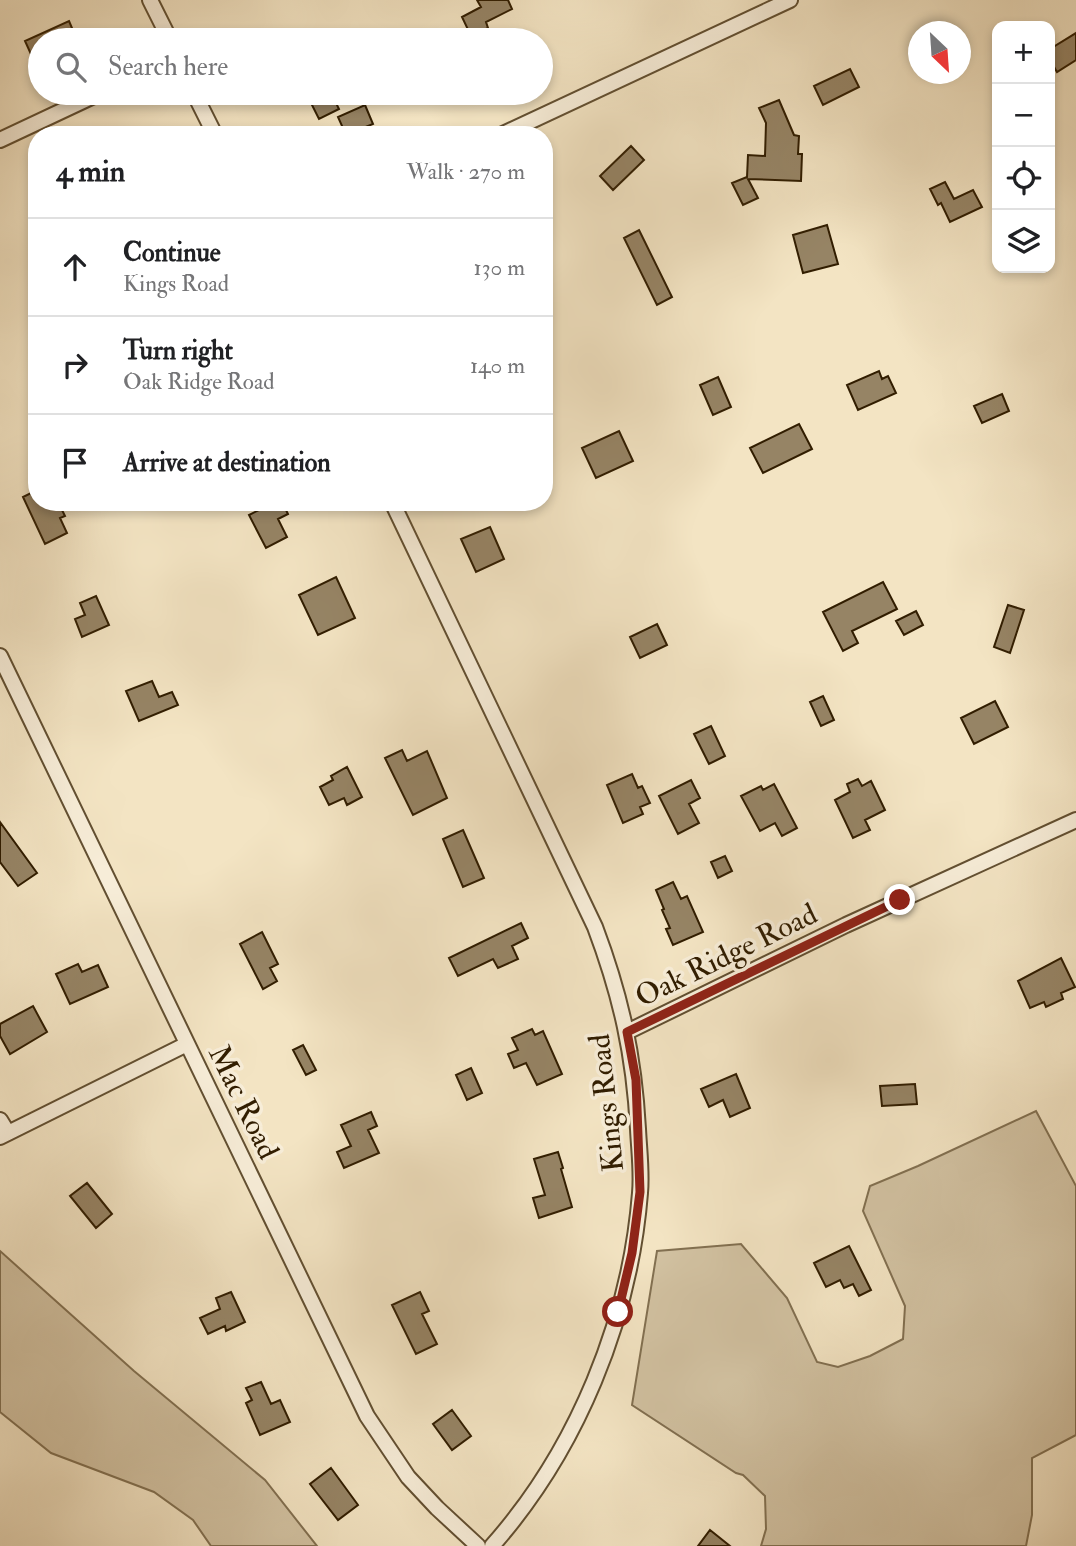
<!DOCTYPE html>
<meta charset="utf-8">
<style>
body{margin:0;font-family:"IM FELL Double Pica",serif;background:#f2f2f2;color:#202124}
.controls{position:absolute;right:21px;top:21px;display:grid;overflow:hidden;border-radius:14px;box-shadow:0 4px 10px #0003}
.controls button{width:63px;height:63px;display:grid;place-items:center;padding:0;border:0;border-bottom:2px solid #e0e0e0;background:#fff;color:#202124;font:35px sans-serif}
.compass{position:absolute;left:908px;top:21px;width:63px;height:63px;border-radius:50%;background:#fff;box-shadow:0 4px 10px #0003;rotate:155deg}
.stop{position:absolute;width:21px;height:21px;margin:-16px;border:5px solid #8f2418;border-radius:50%;background:#fff}
.stop.end{background:#8f2418;border-color:#fff;box-shadow:0 2px 7px #0008}
.list{margin:0;padding:0;list-style:none}
h2{display:flex;justify-content:space-between;align-items:center;height:91px;margin:0;padding:0 28px;font-size:30px}
h2 small{font-size:23px;font-weight:400;color:#757577}
.list li{display:grid;grid-template-columns:46px 1fr auto;gap:21px;align-items:center;box-sizing:border-box;height:98px;padding:0 28px;border-top:2px solid #e0e0e0}
.list b{display:block;font-size:26px;white-space:nowrap}
.list p{margin:0;font-size:23px;white-space:nowrap;color:#757577}
.list em{font-size:23px;font-style:normal;color:#757577}
.icon{flex:none;width:38px;height:38px;fill:none;stroke:currentColor;stroke-width:2;stroke-linecap:round;stroke-linejoin:round}
.map{position:relative;flex:none;width:1076px;height:1546px;overflow:hidden}
.search{position:absolute;background:#fff;box-shadow:0 4px 10px #0003;left:28px;top:28px;width:525px;height:77px;display:flex;align-items:center;gap:18px;box-sizing:border-box;padding:0 24px;border-radius:38px;color:#757577;font-size:26px}
.panel{position:absolute;background:#fff;box-shadow:0 4px 10px #0003;left:28px;top:126px;width:525px;height:385px;border-radius:28px}
.map>svg:first-child{display:block}
.green{fill:#d2c2a2;stroke:#827051;stroke-width:2}
.building{fill:#968465;stroke:#311d00;stroke-width:2}
.lines{fill:none;stroke-linecap:round;stroke-linejoin:round}
.street-casing{stroke:#624f31;stroke-width:18}
.street{stroke:#f7edd8;stroke-width:14}
.route{stroke:#8f2418;stroke-width:9}
.labels{text-anchor:middle;stroke-width:7;stroke-linejoin:round;paint-order:stroke}
.street-label{font-size:30px;fill:#311d00;stroke:#f7edd8}
</style>
<div class="map">
<svg width="1076" height="1546" viewBox="0 0 1076 1546">
<rect width="100%" height="100%" fill="#f3e4c3"/>
<filter id="stains"><feTurbulence type="fractalNoise" baseFrequency=".00286" numOctaves="4"/><feColorMatrix values="0 0 0 0 .2 0 0 0 0 .09 0 0 0 0 .02 0 0 0 .5 -.17"/></filter>
<radialGradient id="worn" r=".72"><stop offset=".6" stop-color="#630" stop-opacity="0"/><stop offset="1" stop-color="#630" stop-opacity=".3"/></radialGradient>
<path class="green" d="M1036 1111 1076 1186V1435L1032 1458V1515L1026 1546H761L766 1529 765 1496 743 1475 736 1473 632 1405 657 1251 741 1244 787 1298 817 1362 838 1367 870 1356 903 1339 905 1306 863 1211 870 1186 918 1166Z
M0 1251 134 1371 265 1480 317 1546H211L193 1520 154 1492 51 1453 0 1412Z"/>
<path class="building" d="M477 0H508L512 9 486 22 488 28 471 36 462 17 481 7Z
M69 21 77 40H40V74L25 41Z
M1076 33V60L1057 72 1050 60V49Z
M850 69 859 87 823 105 814 86Z
M306 93H331L339 109 319 119Z
M779 100 794 135 799 136 798 154H802L801 181 748 179 758 198 743 205 732 183 747 177 748 155 765 156 766 123 759 108Z
M365 105 373 124 346 135 338 117Z
M631 146 644 160 613 190 600 176Z
M945 182 954 199 973 190 982 207 950 222 941 203 938 205 930 189Z
M827 225 838 264 803 273 793 235Z
M639 230 672 297 657 305 624 238Z
M879 371 882 379 888 376 896 393 858 410 847 385Z
M718 377 731 407 713 415 700 385Z
M1002 394 1009 411 982 423 974 406Z
M799 424 812 449 763 473 750 448Z
M619 431 633 461 596 478 582 448Z
M37 490V502H58L65 516 60 518 67 533 45 544 23 497Z
M275 502H282L288 514 278 519 287 537 266 548 249 515Z
M490 527 504 559 476 572 461 539Z
M336 577 355 618 318 635 299 595Z
M883 582 897 609 852 631 858 643 843 651 823 612Z
M96 596 109 625 82 637 75 619 85 615 80 603Z
M1008 605 1024 610 1010 653 994 647Z
M916 611 923 625 904 635 896 621Z
M657 624 667 645 640 658 630 637Z
M152 681 159 697 172 692 178 705 139 721 126 691Z
M823 696 834 720 821 726 810 702Z
M995 701 1008 727 974 744 961 718Z
M711 726 725 756 709 764 694 734Z
M402 750 407 761 427 751 447 798 413 815 385 758Z
M347 767 362 797 347 805 344 798 329 805 320 787 333 780 331 776Z
M632 774 638 788 642 786 650 803 640 807 643 814 623 823 607 785Z
M858 779 862 786 871 781 885 810 865 820 870 830 853 838 835 800 850 792 847 784Z
M691 780 700 798 689 804 699 823 678 834 659 796Z
M774 784 797 828 782 836 775 823 760 831 741 796 761 786 763 790Z
M0 822 37 873 18 886 0 862Z
M463 830 484 878 463 887 443 839Z
M725 856 732 871 718 878 711 862Z
M673 882 681 899 687 896 703 932 673 945 666 929 670 928 662 910 664 909 656 890Z
M521 923 528 938 512 946 518 959 498 968 493 959 458 976 449 958Z
M262 932 278 964 270 968 277 981 263 989 240 944Z
M1061 958 1075 987 1061 993 1063 999 1046 1007 1044 1002 1030 1008 1018 981Z
M78 964 82 972 98 965 108 987 70 1004 56 974Z
M33 1006 47 1032 10 1054 0 1036V1024Z
M532 1029 535 1035 543 1031 562 1074 537 1085 526 1063 514 1068 508 1054 518 1050 512 1038Z
M303 1045 316 1070 306 1075 293 1050Z
M471 1068 482 1093 467 1100 456 1075Z
M736 1074 750 1108 730 1117 723 1100 709 1107 701 1089Z
M915 1084 917 1104 882 1106 880 1086Z
M371 1112 377 1126 368 1130 379 1153 344 1168 337 1152 351 1146 341 1125Z
M558 1152 563 1168 561 1169 572 1207 539 1218 533 1198 545 1195 534 1159Z
M87 1183 112 1214 96 1228 70 1196Z
M849 1246 871 1290 859 1296 853 1284 844 1288 840 1280 826 1287 814 1263Z
M231 1292 245 1322 226 1331 225 1326 208 1334 200 1318 220 1309 216 1298Z
M420 1292 429 1311 422 1314 437 1344 416 1354 392 1305Z
M261 1382 271 1404 280 1400 290 1422 260 1435 246 1403 252 1400 246 1388Z
M452 1410 471 1436 452 1450 433 1424Z
M331 1468 358 1505 338 1520 310 1484Z
M710 1530 730 1546H698Z"/>
<g class="lines">
<g class="street-casing">
<path id="street" d="M150 0 170 40
M194 93 215 135
M501 135 790 0
M0 140 100 93
M392 502 595 927C621 996 634 1055 638 1129 639 1150 642 1172 640 1193 630 1320 577 1450 492 1546
M0 656 367 1416 408 1477 437 1508 478 1546
M627 1032 846 925 1076 820
M0 1120 8 1133
M0 1137 187 1044"/>
</g>
<use href="#street" class="street"/>
</g>
<g class="lines">
<path class="route" d="M618 1312 632 1253 640 1192 636 1080 627 1032 900 900"/>
</g>
<g class="labels">
<g class="street-label">
<text transform="translate(726 955) rotate(-26)" y="10">Oak Ridge Road</text>
<text transform="translate(244 1102) rotate(64)" y="10">Mac Road</text>
<text transform="translate(606 1103) rotate(-96)" y="10">Kings Road</text>
</g>
</g>
<rect width="100%" height="100%" filter="url(#stains)"/>
<rect width="100%" height="100%" fill="url(#worn)"/>
</svg>
<div class="controls">
<button>+</button>
<button>−</button>
<button><svg class="icon" aria-label="locate" viewBox="0 0 24 24"><circle cx="12" cy="12" r="6"/><path d="M12 2v4M12 18v4M2 12h4M18 12h4"/></svg></button>
<button><svg class="icon" aria-label="layers" viewBox="0 0 24 24"><path d="M12 4l9 5-9 5-9-5zM3 14l9 5 9-5"/></svg></button>
</div>
<svg class="compass" viewBox="-18 -18 36 36"><path d="M0-13l5 13h-10z" fill="#e53935"/><path d="M0 13l5-13h-10z" fill="#757577"/></svg>
<div class="stop" style="left:618px;top:1312px"></div>
<div class="stop end" style="left:900px;top:900px"></div>
<div class="search"><svg class="icon" aria-label="search" viewBox="0 0 24 24"><circle cx="10" cy="10" r="6"/><path d="M15 15l6 6"/></svg>Search here</div>
<section class="panel">
<h2>4 min<small>Walk · 270 m</small></h2>
<ul class="list">
<li><svg class="icon" aria-label="ahead" viewBox="0 0 24 24"><path d="M12 20V5M6 11l6-6 6 6"/></svg><div><b>Continue</b><p>Kings Road</p></div><em>130 m</em></li>
<li><svg class="icon" aria-label="right" viewBox="0 0 24 24"><path d="M7 20v-9h11M14 6l5 5-5 5"/></svg><div><b>Turn right</b><p>Oak Ridge Road</p></div><em>140 m</em></li>
<li><svg class="icon" aria-label="arrive" viewBox="0 0 24 24"><path d="M6 21V4h12l-3 4 3 4H6"/></svg><div><b>Arrive at destination</b></div></li>
</ul>
</section>
</div>
